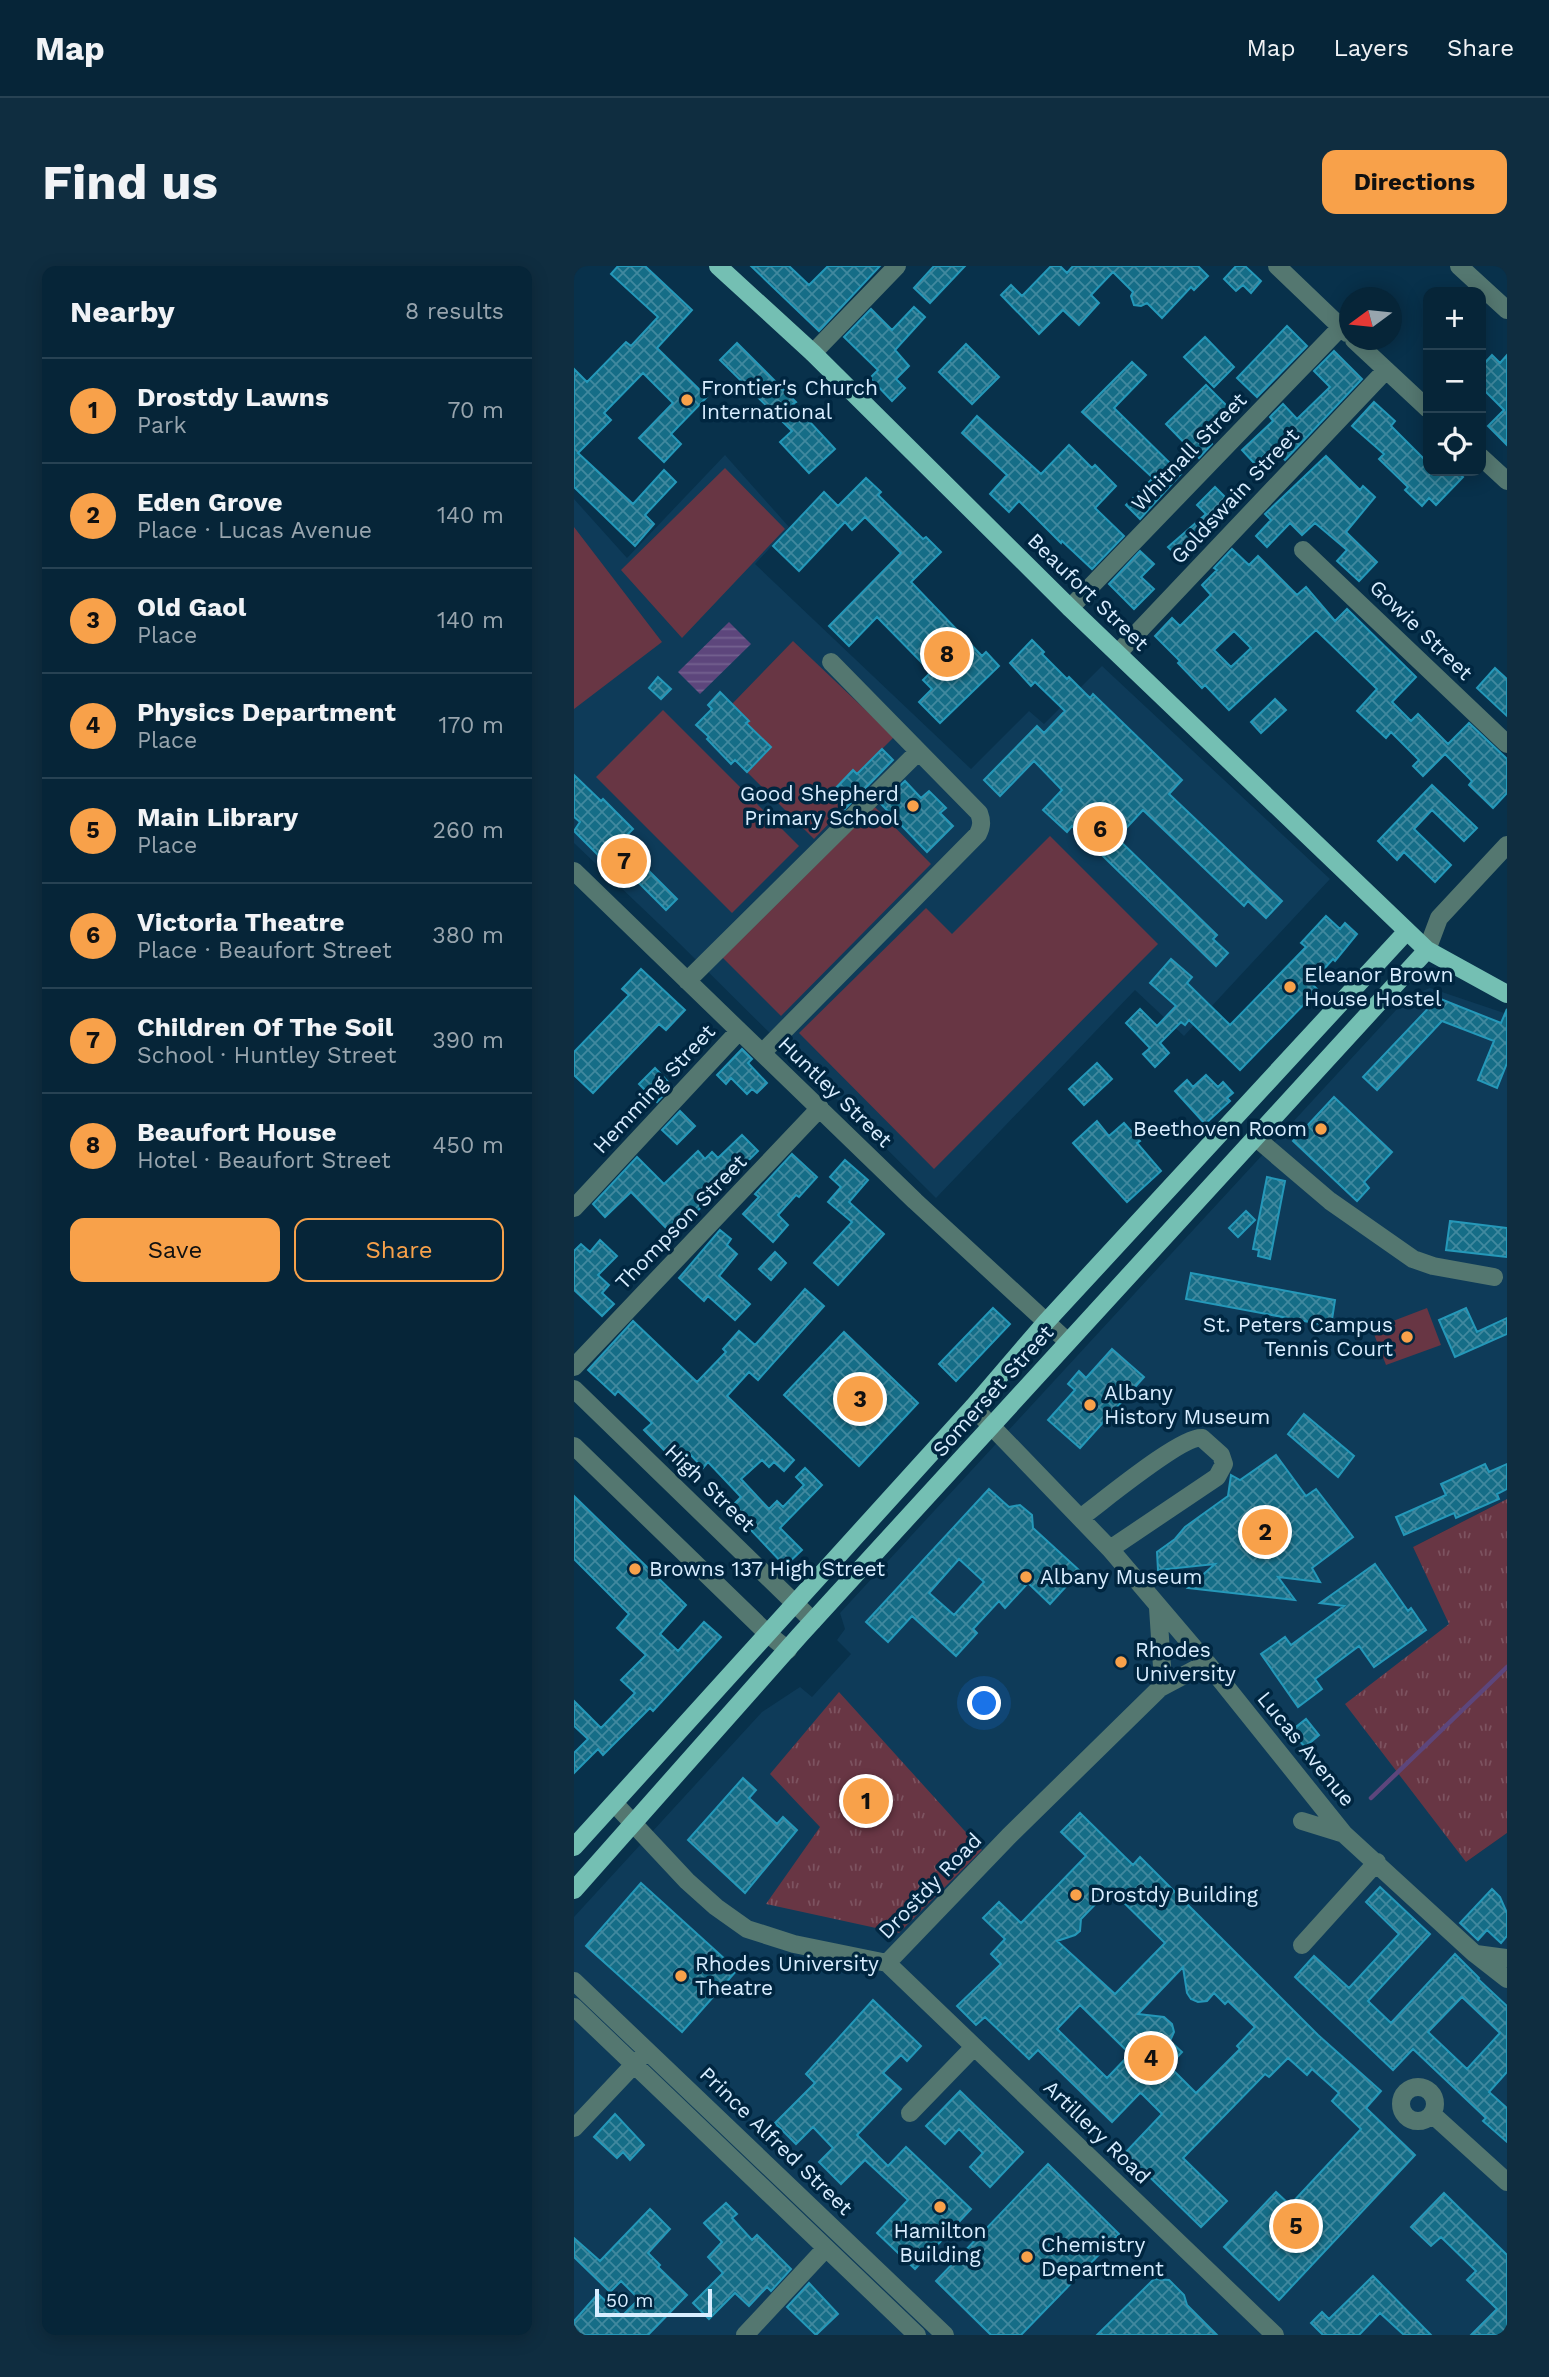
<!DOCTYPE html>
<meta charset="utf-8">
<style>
body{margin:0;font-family:"Work Sans",sans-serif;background:#0f2d40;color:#f1f3f6}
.controls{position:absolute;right:21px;top:21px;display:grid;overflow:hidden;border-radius:14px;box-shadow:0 4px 18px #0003}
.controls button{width:63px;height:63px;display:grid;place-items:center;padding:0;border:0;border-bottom:2px solid #274253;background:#062538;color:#f1f3f6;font:35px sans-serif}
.compass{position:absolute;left:765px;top:21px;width:63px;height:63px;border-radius:50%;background:#062538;box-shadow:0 4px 18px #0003;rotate:255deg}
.scale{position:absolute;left:21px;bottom:18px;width:117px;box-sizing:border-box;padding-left:7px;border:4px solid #d8edff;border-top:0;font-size:19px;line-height:24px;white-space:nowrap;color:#d8edff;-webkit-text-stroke:5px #002640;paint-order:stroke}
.you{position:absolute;left:411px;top:1438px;width:24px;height:24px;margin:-18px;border:5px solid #fff;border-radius:50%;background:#1a73e8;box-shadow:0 0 0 10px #1a73e833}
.badge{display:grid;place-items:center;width:46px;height:46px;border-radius:50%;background:#f8a14a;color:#111;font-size:23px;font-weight:700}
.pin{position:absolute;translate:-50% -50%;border:4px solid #fff;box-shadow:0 2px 7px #0006}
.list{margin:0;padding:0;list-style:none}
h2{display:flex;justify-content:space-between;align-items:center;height:91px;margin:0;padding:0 28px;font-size:30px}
h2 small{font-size:23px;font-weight:400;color:#98a5ae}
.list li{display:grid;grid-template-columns:46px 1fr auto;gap:21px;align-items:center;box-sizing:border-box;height:105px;padding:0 28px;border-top:2px solid #274253}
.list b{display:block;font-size:26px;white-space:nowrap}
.list p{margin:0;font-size:23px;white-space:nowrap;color:#98a5ae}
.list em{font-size:23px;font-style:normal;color:#98a5ae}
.actions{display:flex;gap:14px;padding:21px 28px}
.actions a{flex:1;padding:16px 0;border:2px solid #f8a14a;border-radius:14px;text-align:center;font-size:24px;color:#f8a14a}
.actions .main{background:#f8a14a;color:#111}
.icon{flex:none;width:38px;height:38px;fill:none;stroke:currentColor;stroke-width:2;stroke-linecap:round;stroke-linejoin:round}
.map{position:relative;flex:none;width:933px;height:2069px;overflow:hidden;border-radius:14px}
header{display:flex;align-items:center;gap:42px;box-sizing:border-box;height:98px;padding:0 35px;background:#062538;border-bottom:2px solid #274253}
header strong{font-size:33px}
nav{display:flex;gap:38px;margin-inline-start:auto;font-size:24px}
.intro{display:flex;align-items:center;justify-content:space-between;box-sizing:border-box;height:168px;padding:0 42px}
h1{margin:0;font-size:49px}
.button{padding:18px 32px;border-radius:14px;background:#f8a14a;color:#111;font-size:24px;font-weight:700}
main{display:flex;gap:42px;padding:0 42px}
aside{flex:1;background:#062538;border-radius:14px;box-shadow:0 4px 18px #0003}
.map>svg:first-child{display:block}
.built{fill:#0e3b59}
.grass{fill:#683644}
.park{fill:url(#park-tufts)}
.water{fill:url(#water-rules)}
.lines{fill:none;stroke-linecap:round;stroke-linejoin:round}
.stream{stroke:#5d467c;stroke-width:4.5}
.building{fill:url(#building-cross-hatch);stroke:#2598b9;stroke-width:2;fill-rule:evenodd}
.minor{stroke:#547770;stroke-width:18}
.major{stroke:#74bfb3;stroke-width:18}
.poi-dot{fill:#f8a14a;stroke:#002640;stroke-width:2.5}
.labels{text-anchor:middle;stroke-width:7;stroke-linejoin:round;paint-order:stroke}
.poi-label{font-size:21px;fill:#d8edff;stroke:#002640;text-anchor:start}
.street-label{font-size:21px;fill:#d8edff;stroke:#002640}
</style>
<header>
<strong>Map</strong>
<nav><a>Map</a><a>Layers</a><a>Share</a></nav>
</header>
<div class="intro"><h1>Find us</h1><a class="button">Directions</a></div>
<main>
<aside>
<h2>Nearby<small>8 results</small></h2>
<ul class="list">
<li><span class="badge">1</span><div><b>Drostdy Lawns</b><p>Park</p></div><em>70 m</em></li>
<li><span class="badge">2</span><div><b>Eden Grove</b><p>Place · Lucas Avenue</p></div><em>140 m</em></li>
<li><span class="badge">3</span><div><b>Old Gaol</b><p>Place</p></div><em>140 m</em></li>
<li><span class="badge">4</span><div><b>Physics Department</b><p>Place</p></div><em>170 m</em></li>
<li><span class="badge">5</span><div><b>Main Library</b><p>Place</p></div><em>260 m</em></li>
<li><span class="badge">6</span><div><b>Victoria Theatre</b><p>Place · Beaufort Street</p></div><em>380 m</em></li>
<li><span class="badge">7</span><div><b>Children Of The Soil</b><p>School · Huntley Street</p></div><em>390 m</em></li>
<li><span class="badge">8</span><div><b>Beaufort House</b><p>Hotel · Beaufort Street</p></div><em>450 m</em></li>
</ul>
<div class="actions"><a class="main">Save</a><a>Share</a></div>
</aside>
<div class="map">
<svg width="933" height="2069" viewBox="0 0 933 2069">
<defs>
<pattern id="park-tufts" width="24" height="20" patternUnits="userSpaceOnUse" patternTransform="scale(1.75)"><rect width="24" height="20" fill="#683644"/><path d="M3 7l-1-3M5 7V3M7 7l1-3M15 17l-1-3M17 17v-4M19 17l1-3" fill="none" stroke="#7d5360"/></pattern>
<pattern id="water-rules" width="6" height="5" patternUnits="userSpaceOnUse" patternTransform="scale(1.75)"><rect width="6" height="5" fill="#5d467c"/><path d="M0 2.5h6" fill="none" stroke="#746190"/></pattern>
<pattern id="building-cross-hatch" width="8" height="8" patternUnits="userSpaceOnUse" patternTransform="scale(1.75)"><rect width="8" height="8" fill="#156d87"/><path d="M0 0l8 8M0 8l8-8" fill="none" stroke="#41899f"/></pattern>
</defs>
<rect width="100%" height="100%" fill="#08314b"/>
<path class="built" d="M151 189 215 261 181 298 397 503 455 445 470 458 528 400 756 613 610 770 561 724 362 932 105 677 0 577V233L53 292Z
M856 722 933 748V1233L839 1281 876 1358 892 1596 933 1567V2069H0V1651L188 1446 226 1421 238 1431 277 1388 263 1374 271 1363 266 1347 834 731Z"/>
<path class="grass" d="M151 202 211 263 108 372 47 304Z
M0 261 88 376 0 443Z
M219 375 320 471 283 508 279 504 256 528 270 542 240 573 173 506 197 481 172 457 174 454 158 438Z
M89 444 225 580 158 647 22 511Z
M298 538 357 598 207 750 147 690Z
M476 570 584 678 360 903 225 767 352 642 378 668Z
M853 1042 867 1079 812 1099 798 1063Z"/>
<path class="park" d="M933 1233V1567L892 1596 771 1438 875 1358 839 1281Z
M265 1426 408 1584 325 1667 192 1638 246 1561 196 1508Z"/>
<path class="water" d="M155 356 177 378 126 428 104 406Z"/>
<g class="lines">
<path class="stream" d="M797 1532 933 1401"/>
</g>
<path class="building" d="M44 0H71L118 44 83 82 133 131 97 168 107 178 90 196 65 172 99 137 69 107 30 147 37 154 4 187 59 238 90 204 102 216 71 249 80 258 61 280 0 221V103L13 116 52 76 57 80 84 51 37 8Z
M177 0H215L235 19 254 0H306L245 65Z
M360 0H391L356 37 340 22Z
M477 0H486L493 7 499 0H624L634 10 620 24 617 21 588 52 573 37 567 40 560 39 557 30 559 26 539 6 517 29 525 37 505 59 489 44 465 68 427 29 437 19 448 30Z
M662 0H671L687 15 677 27 669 19 662 25 650 13Z
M340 41 351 51 321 84 335 100 322 113 331 122 318 135 296 112 304 104 270 71 297 43 318 64Z
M713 60 733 80 683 131 663 112Z
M631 71 660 101 640 121 610 91Z
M163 77 222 136 219 138 261 183 235 207 206 176 218 165 146 94Z
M392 78 425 111 398 138 365 106Z
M760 85 788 113 711 194 699 181 681 198 668 184 699 155 696 151 709 138 723 153 756 121 740 105Z
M918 89 926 97 933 89V179L914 160 930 144 907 121V101Z
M558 96 572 109 540 142 607 208 566 253 552 239 579 212 508 146Z
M632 119 657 144 631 170 638 178 625 192 592 158Z
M800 136 821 155 817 160 854 197V205H882L889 211 862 239 855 232 848 240 831 224 834 221 805 193 810 188 778 160Z
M403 150 467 208 495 179 518 202 521 199 542 220 521 242 550 270 518 303 488 275 487 277 445 235 435 246 416 228 433 209 388 167Z
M752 190 786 224 789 220 801 231 772 266 803 296 785 315 763 295 773 284 741 257 728 269 716 257 693 281 682 270 697 254 691 248Z
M292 212 307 226 304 229 349 273 352 271 367 286 337 316 408 390 412 386 425 400 366 457 345 436 358 423 349 414 357 406 303 351 275 380 255 360 327 287 291 251 278 264 271 256 225 305 199 280 250 226 264 240Z
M641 221 661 241 638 264 639 265 606 293 594 281 632 248 623 239Z
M658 283 675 299 684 290 723 329 732 321 761 355 773 343 842 411 818 436 837 455 844 448 874 478 895 457 933 493V527L919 542 895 519 898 515 871 488 849 510 839 500 845 494 817 466 812 472 783 445 803 423 742 364 655 444 631 419 628 422 604 397 606 395 581 370 598 352 606 360 637 329 628 319 643 304 640 302ZM660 365 677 382 657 401 640 384Z
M566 285 580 298 567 311 580 323 560 343 535 318Z
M458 374 470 386 468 388 493 413 495 411 516 432 519 428 608 514 595 528 708 635 692 652 674 635 670 640 569 544 543 572 643 669 639 673 654 687 642 700 498 560 493 566 469 544 488 524 460 495 426 530 410 514 463 460 470 467 491 445 461 416 457 420 436 397Z
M921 402 933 413V450L903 422Z
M84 411 97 423 87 433 75 422Z
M146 426 175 455 172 457 197 481 173 506 161 494 157 498 133 473 135 471 122 459 138 443 134 439Z
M701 433 712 444 687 467 677 456Z
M308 483 319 494 271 543 256 528 279 504 283 508Z
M0 509 27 535 29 533 59 563 50 572 67 589 63 593 103 633 92 644 57 609 51 616 0 565 6 556 0 551Z
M331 515 347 532 355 525 372 542 366 547 379 560 353 586 307 538Z
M858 519 903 562 890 575 858 544 840 563 877 599 861 616 830 586 823 594 804 575Z
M752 650 766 663 771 657 783 668 761 695 759 693 737 717 744 724 666 804 615 754 611 759 607 756 586 777 595 787 581 801 569 788 576 782 552 757 566 743 583 760 602 740 576 717 597 693 618 711 613 717 656 759 732 681 727 677Z
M67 703 111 744 92 764 85 758 19 827 0 809V786L55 729 48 723Z
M864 732 927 757 933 743V797L923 822 904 814 920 775 868 755 803 824 789 811Z
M168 783 178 793 174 797 193 817 183 827 178 823 173 828 157 812 152 818 143 809Z
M523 797 538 813 510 839 495 823Z
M81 802 98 820 83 836 65 818Z
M632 809 644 821 649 816 659 827 653 832 656 835 631 858 601 825 613 814 619 821Z
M760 831 818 886 790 916 795 922 783 935 719 875Z
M106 845 121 860 103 878 88 864Z
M523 855 535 870 550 857 566 875 563 877 587 905 553 936 499 877Z
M168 869 184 885 99 969 57 926 31 951 19 938 63 891 90 918 124 885 131 893 138 886 144 892Z
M218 888 243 911 225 931 222 929 204 949 214 959 199 976 169 948 185 931 181 928Z
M271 894 294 914 275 936 310 968 264 1019 240 997 278 956 254 936 267 921 256 911Z
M693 911 711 915 696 993 684 990 685 984 679 983Z
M672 945 681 954 664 971 655 962Z
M876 955 933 962V991L872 984Z
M146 964 157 973 153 979 163 988 145 1010 176 1038 161 1054 134 1030 130 1035 105 1012Z
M26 974 43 990 24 1009 35 1019 28 1027 40 1038 28 1050 0 1024V985L7 978 16 986Z
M201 986 212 997 197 1014 185 1003Z
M617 1007 761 1034 757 1060 612 1033Z
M231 1023 250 1040 184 1114 175 1106 153 1130 220 1194 210 1205 200 1196 195 1201 188 1194 167 1213 195 1243 203 1235 209 1241 230 1219 222 1211 231 1202 248 1219 206 1262 228 1284 211 1300 156 1242 167 1231 134 1196 129 1202 115 1187 104 1198 70 1164 78 1157 44 1125 41 1129 14 1104 59 1055 123 1116 152 1086 149 1083 165 1065 181 1079Z
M419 1042 436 1058 382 1115 365 1098Z
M892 1042 903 1066 933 1052V1068L881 1091 865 1054Z
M270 1066 344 1137 285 1200 210 1129Z
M538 1083 570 1111 506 1182 474 1154 501 1124 494 1118 505 1105 512 1112Z
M730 1148 780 1190 764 1211 714 1168Z
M702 1189 732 1230 742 1223 779 1271 738 1302 746 1316 704 1311 721 1334 614 1322 641 1298 584 1304 583 1286 601 1273 611 1261 654 1230 657 1209 666 1214Z
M911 1198 915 1206 933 1198V1223L923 1228 925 1233 882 1252 880 1247 830 1269 822 1251 872 1229 867 1218Z
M415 1223 435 1241 446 1239 458 1249 459 1262 506 1305 476 1338 454 1317 431 1342 425 1335 399 1363 403 1367 382 1390 338 1350 314 1376 292 1356ZM385 1293 410 1316 380 1349 355 1327Z
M0 1230 112 1339 86 1368 104 1385 130 1356 147 1371 79 1445 76 1442 29 1489 24 1483 0 1507V1487L14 1473 0 1460V1435L27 1462 61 1427 47 1414 72 1389 43 1362 55 1348 0 1293Z
M801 1298 834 1345 837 1342 852 1364 800 1401 785 1380 741 1413 748 1423 724 1441 687 1388 711 1371 717 1379 770 1340 746 1337Z
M732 1453 745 1469 731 1481 717 1465Z
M169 1512 182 1524 175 1532 203 1558 209 1551 223 1564 171 1627 114 1574Z
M506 1547 559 1599 566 1591 744 1769 807 1825 792 1842 841 1889 705 2034 650 1981 702 1926 716 1939 787 1863 758 1835 765 1827 738 1803 733 1809 714 1792 695 1811 691 1808 609 1892 653 1935 627 1961 551 1887 588 1848 568 1828 566 1827 538 1856 464 1784 455 1793 411 1751 402 1759 383 1740 427 1698 417 1688 431 1673 409 1652 425 1636 447 1657 512 1590 487 1566ZM536 1623 591 1677 541 1728 483 1675 501 1669 506 1665 507 1653ZM609 1701 613 1727 617 1733 624 1736 633 1735 640 1727 651 1738 654 1735 681 1761 663 1780 666 1783 622 1827 595 1800 608 1786 596 1775 600 1766 598 1758 590 1751 564 1748ZM506 1739 556 1788 533 1812 483 1763Z
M67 1617 163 1704 108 1766 12 1680Z
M806 1621 856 1668 794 1735 817 1757 881 1688 905 1712 904 1713 933 1740V1806L915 1826 933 1842V1876L909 1855 912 1852 839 1783 819 1804 721 1711 740 1690 775 1722 825 1668 792 1636ZM888 1731 926 1767 893 1803 854 1766Z
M918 1623 926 1631 933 1647V1670L927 1677 913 1664 904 1674 886 1657Z
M299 1734 347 1780 333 1795 327 1789 309 1807 327 1823 283 1869 314 1900 332 1881 397 1943 341 2003 303 1967 334 1934 291 1894 267 1918 245 1896 259 1882 239 1861 222 1878 201 1857 241 1817 232 1808Z
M386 1825 449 1886 416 1921 396 1901 409 1887 385 1863 371 1878 352 1860Z
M41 1848 70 1879 56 1894 49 1886 43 1892 20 1871Z
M474 1898 545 1968 447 2069H417L362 2015Z
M870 1927 933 1989V2069H897L923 2043 893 2014 902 2005 867 1971 857 1980 837 1961Z
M152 1937 163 1948 158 1952 178 1974 183 1969 217 2003 197 2025 193 2021 175 2040 161 2027 135 2053 119 2037 149 2007 134 1991 148 1976 130 1957Z
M76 1943 96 1963 74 1987 86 1999 84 2001 113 2029 74 2069H0V2055L24 2028 48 2050 65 2033 47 2015 36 2026 0 1991V1972L26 1995Z
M799 2010 857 2069H830L806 2047 785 2069H749L737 2057 748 2046 755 2053Z
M580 2013 595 2014 610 2029 613 2039 643 2069H523Z
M235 2017 264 2048 242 2069 213 2041Z"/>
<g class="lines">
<path class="minor" d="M703 0 773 67
M885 0 933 44
M780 74 854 143
M239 87 323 0
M907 191 933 215
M729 284 933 478
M496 342 767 61
M544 387 812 104
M0 605 341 935 494 1076
M853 684 865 652 933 579
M113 715 344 486
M188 787 404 568C408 560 408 555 405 547L257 396
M681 871 756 935 839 993 859 1000 920 1011
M0 942 165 765
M0 1101 246 842
M0 1123 239 1355
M399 1141 536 1283 633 1397 770 1568 901 1688 933 1713
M0 1180 194 1368 214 1384
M506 1252C527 1237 608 1169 628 1172L647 1189 650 1198 643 1211 536 1283
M584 1342 588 1401
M41 1538 113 1615 142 1641 173 1663 220 1678 313 1697
M728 1555 770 1568
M728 1679 803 1596
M902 1688 933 1692
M313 1697 701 2069
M313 1697 435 1570 586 1422 633 1397
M0 1715 371 2069
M0 1741 343 2069
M827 1838a17 17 0 1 1 34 0a17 17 0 1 1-34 0Z
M336 1847 400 1781
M858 1848 933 1916
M0 1862 69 1789
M171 2069 252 1982"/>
<path class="major" d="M144 0 239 87 496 342 853 684 933 728
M0 1581 399 1141 472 1056 833 665
M0 1624 226 1369 853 684"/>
</g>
<g class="poi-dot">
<circle cx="113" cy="134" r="7"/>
<circle cx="339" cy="540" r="7"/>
<circle cx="716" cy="721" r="7"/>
<circle cx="747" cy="863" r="7"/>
<circle cx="833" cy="1071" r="7"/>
<circle cx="516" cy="1139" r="7"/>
<circle cx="61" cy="1303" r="7"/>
<circle cx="452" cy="1311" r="7"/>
<circle cx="547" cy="1396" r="7"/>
<circle cx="502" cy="1629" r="7"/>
<circle cx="107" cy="1710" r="7"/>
<circle cx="366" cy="1941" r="7"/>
<circle cx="453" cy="1991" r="7"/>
</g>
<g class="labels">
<g class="poi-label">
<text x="127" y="129">Frontier's Church<tspan x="127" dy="24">International</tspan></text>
<text x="325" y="535" text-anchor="end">Good Shepherd<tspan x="325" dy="24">Primary School</tspan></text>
<text x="730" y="716">Eleanor Brown<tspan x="730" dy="24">House Hostel</tspan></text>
<text x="733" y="870" text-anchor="end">Beethoven Room</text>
<text x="819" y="1066" text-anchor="end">St. Peters Campus<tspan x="819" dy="24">Tennis Court</tspan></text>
<text x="530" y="1134">Albany<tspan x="530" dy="24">History Museum</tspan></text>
<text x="75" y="1310">Browns 137 High Street</text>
<text x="466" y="1318">Albany Museum</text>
<text x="561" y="1391">Rhodes<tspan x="561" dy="24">University</tspan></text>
<text x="516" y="1636">Drostdy Building</text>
<text x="121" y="1705">Rhodes University<tspan x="121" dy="24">Theatre</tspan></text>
<text x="366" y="1972" text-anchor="middle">Hamilton<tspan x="366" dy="24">Building</tspan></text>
<text x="467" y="1986">Chemistry<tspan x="467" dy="24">Department</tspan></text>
</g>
<g class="street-label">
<text transform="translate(615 186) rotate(-46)" y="7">Whitnall Street</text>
<text transform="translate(661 230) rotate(-47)" y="7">Goldswain Street</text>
<text transform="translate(514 326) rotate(44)" y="7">Beaufort Street</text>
<text transform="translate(847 364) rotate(44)" y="7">Gowie Street</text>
<text transform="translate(80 823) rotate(-47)" y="7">Hemming Street</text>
<text transform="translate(261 826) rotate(44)" y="7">Huntley Street</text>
<text transform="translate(107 956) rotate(-46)" y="7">Thompson Street</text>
<text transform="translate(419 1125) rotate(-48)" y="7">Somerset Street</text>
<text transform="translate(136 1222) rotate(44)" y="7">High Street</text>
<text transform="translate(732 1483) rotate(51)" y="7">Lucas Avenue</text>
<text transform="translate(356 1620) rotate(-46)" y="7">Drostdy Road</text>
<text transform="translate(523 1866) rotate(44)" y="7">Artillery Road</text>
<text transform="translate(202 1875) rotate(44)" y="7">Prince Alfred Street</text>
</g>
</g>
</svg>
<div class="controls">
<button>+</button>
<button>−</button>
<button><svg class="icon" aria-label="locate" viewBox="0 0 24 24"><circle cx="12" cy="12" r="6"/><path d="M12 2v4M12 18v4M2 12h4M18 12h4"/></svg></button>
</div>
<svg class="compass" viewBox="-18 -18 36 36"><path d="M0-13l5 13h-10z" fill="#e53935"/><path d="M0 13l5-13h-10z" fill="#98a5ae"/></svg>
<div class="scale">50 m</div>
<div class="you"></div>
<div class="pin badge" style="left:292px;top:1535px">1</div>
<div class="pin badge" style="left:691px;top:1266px">2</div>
<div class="pin badge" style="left:286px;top:1133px">3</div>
<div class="pin badge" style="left:577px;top:1792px">4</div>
<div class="pin badge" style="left:722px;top:1960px">5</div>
<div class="pin badge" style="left:526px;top:563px">6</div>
<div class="pin badge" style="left:50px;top:595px">7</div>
<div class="pin badge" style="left:373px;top:388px">8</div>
</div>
</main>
